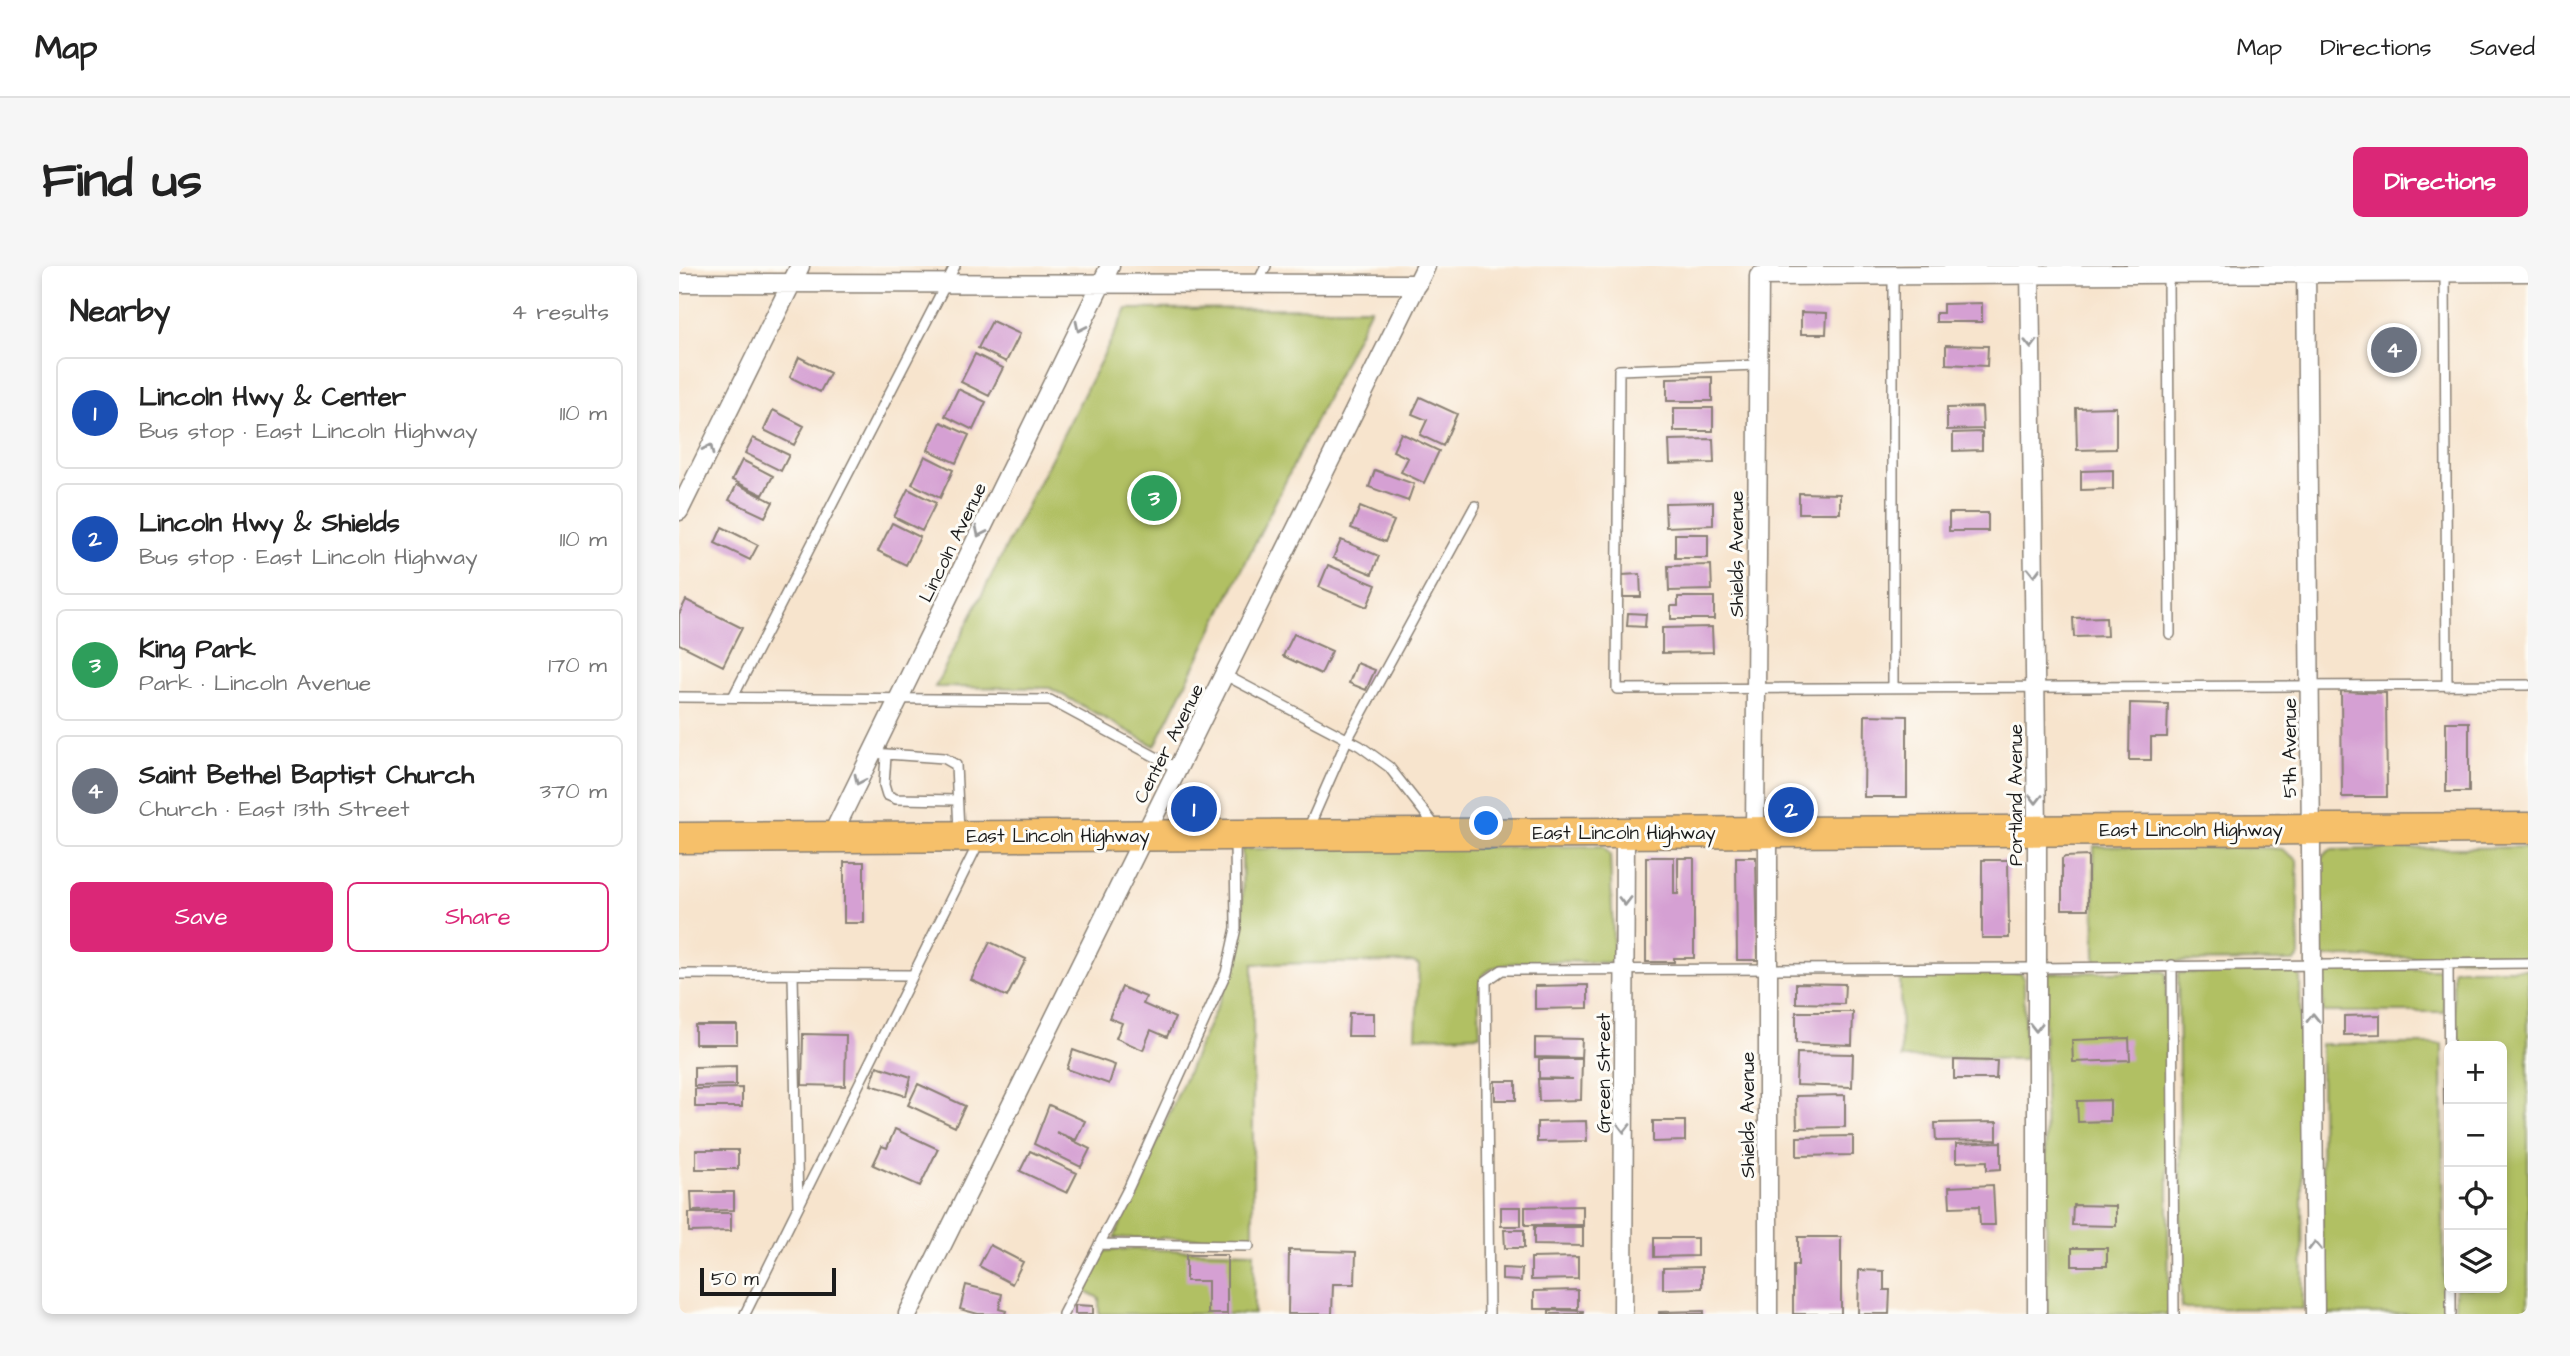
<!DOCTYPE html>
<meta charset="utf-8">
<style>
body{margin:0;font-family:"Architects Daughter",sans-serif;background:#f6f6f6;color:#222}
.controls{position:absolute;right:21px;bottom:21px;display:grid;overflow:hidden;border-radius:10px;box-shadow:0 4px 10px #0003}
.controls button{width:63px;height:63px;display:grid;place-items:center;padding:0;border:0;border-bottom:2px solid #e0e0e0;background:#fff;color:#222;font:35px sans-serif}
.scale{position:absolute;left:21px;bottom:18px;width:136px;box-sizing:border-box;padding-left:7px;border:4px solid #1c1c1c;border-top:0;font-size:19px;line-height:24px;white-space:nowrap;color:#1c1c1c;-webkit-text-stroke:5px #fdfcf7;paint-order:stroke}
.you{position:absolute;left:808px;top:558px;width:24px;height:24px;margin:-18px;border:5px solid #fff;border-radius:50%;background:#1a73e8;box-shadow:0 0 0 10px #1a73e833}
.badge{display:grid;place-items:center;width:46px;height:46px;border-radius:50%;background:#db2777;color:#fff;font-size:23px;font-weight:700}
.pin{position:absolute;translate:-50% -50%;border:4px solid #fff;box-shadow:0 2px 7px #0006}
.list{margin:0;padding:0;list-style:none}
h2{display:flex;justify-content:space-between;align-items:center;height:91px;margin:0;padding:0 28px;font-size:30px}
h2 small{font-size:23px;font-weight:400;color:#767676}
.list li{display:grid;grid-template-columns:46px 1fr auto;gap:21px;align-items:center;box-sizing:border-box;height:112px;margin:0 14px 14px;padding:0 14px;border:2px solid #e0e0e0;border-radius:10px}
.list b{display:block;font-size:26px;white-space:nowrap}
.list p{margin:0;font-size:23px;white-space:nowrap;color:#767676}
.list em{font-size:23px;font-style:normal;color:#767676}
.actions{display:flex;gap:14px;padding:21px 28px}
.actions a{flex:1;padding:16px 0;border:2px solid #db2777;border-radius:10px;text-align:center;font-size:24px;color:#db2777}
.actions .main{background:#db2777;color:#fff}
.icon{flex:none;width:38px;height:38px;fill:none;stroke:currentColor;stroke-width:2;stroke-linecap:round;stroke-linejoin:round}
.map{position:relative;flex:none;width:1849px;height:1048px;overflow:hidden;border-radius:10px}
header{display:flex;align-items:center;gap:42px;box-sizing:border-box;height:98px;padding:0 35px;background:#fff;border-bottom:2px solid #e0e0e0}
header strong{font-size:33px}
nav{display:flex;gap:38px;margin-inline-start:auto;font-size:24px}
.intro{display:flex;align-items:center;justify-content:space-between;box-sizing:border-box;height:168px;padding:0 42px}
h1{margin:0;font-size:49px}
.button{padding:18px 32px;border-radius:10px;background:#db2777;color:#fff;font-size:24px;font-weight:700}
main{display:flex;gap:42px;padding:0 42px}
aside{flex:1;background:#fff;border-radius:10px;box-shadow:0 4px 10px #0003}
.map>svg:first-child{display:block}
.green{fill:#b1c063;stroke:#666e40;stroke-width:2}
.building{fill:#d5a0d3}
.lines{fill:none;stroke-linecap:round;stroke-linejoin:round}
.service-casing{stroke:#8a8074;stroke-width:12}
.minor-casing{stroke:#8a8074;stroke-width:21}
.primary-casing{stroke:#8a8074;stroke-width:33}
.service{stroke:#fff;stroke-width:9}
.minor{stroke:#fff;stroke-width:18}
.primary{stroke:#f6c06b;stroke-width:30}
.oneway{stroke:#999}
.labels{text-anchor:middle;stroke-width:6;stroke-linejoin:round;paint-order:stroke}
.street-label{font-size:19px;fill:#1c1c1c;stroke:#fdfcf7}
</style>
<header>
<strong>Map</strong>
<nav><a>Map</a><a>Directions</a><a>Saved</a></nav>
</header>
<div class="intro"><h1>Find us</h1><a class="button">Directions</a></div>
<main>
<aside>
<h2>Nearby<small>4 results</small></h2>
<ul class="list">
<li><span class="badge" style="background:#1a4fb4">1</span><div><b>Lincoln Hwy &amp; Center</b><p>Bus stop · East Lincoln Highway</p></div><em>110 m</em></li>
<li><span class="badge" style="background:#1a4fb4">2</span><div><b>Lincoln Hwy &amp; Shields</b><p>Bus stop · East Lincoln Highway</p></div><em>110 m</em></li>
<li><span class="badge" style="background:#2e9e5b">3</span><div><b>King Park</b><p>Park · Lincoln Avenue</p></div><em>170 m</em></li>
<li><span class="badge" style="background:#6b7280">4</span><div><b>Saint Bethel Baptist Church</b><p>Church · East 13th Street</p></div><em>370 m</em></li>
</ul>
<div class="actions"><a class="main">Save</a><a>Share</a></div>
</aside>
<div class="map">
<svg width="1849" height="1048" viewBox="0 0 1849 1048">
<rect width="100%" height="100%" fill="#fdfcf7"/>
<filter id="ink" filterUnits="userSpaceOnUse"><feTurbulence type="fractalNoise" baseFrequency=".0143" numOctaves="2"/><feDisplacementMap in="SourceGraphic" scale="14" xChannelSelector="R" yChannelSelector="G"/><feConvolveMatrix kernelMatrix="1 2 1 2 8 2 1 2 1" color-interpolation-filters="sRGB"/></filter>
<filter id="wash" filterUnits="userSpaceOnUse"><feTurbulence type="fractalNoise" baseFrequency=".00686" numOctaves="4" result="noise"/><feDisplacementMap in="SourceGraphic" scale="28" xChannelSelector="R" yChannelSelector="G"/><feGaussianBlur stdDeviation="1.57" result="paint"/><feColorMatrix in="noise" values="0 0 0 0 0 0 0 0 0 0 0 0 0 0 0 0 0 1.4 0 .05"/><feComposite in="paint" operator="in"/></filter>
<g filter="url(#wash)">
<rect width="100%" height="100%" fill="#f7e4cd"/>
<path class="green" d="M692 42 476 480 371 422 256 421 448 43Z
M924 580 931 589 935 697C909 697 818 688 804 710 797 721 801 755 801 769L737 771 740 699 734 696 574 698V972H435L558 695 564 657 563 583Z
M1415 580 1589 582 1603 583 1618 594 1620 691 1616 695 1416 696Z
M1849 581V692L1642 691V596L1644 590 1651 584Z
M1648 703H1765V746H1644L1643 710Z
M1774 703H1849V1048H1776V1022H1823V780H1775Z
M1484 705 1487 707V714L1490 1048H1368L1365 710 1368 707Z
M1613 705 1617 706 1621 711 1624 1043 1502 1042 1499 707Z
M1221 707H1342L1345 712 1346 793 1222 792Z
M1642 778H1763L1765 1048H1643Z
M450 983 575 986V1048H420V1032L406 1025 425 985Z"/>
<g id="blocks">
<path class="building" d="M1303 37V56H1257V47H1264V38Z
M1122 46 1148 47 1147 68H1122Z
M313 55 341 68 327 96 299 82Z
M1267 79 1309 80 1308 100 1267 98Z
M296 88 324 102 310 130 282 116Z
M120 91 151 107 141 126 111 111Z
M1033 111V135H988V112Z
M279 123 307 136 294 164 266 150Z
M741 131 778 148 764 180 741 169 748 154 733 148Z
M1303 141 1304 163 1268 164V142Z
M1437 141V183L1398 184 1397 142Z
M995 142H1034V165H995Z
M94 144 125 160 115 179 85 164Z
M262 156 290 169 277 197 249 184Z
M1303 166V184L1274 185V167Z
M722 167 760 185 745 217 722 206 729 192 714 185Z
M74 172 110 189 102 205 66 187Z
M1034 173 1035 197 991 198 990 174Z
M246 190 274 204 261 232 233 218Z
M63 194 94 210 84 229 53 214Z
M696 204 735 218 729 235 690 221Z
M1434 204V223L1402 224V205Z
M58 218 94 236 86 251 50 234Z
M229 223 257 237 243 265 215 251Z
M1120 227 1161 228V247H1120Z
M1034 236V259L987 261 986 237Z
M681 241 715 255 706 276 672 262Z
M1270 247H1309V265H1270Z
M213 257 241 271 227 299 199 285Z
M43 261 79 279 71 294 36 277Z
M996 268H1029V292H996Z
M662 274 700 290 693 308 654 292Z
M649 299 697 319 688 341 640 321Z
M1032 299 1033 324 990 325 989 300Z
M961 308 962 331H944L943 309Z
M999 331H1035V353H992V340H999Z
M7 334 63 362 44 400 0 378V348Z
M949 347 967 348 966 361 948 360Z
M1427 351 1428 370 1395 371 1394 352Z
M1033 361 1034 386 983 387V362Z
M615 368 653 385 642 408 604 390Z
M678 397 696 404 687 424 670 417Z
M1662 425 1707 427 1708 531H1663Z
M1451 437 1489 438 1488 471H1472V494H1450Z
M1186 449 1228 450V531H1185Z
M1767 456H1790V526H1767Z
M1409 590V643H1383V593L1386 591Z
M967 591H995V628H999V592H1015V692H995V696H967Z
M1057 591H1077L1079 694H1058Z
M1303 594H1329L1330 672H1303Z
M165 596H185V657H165Z
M311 676 347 693 328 731 292 714Z
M1117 717 1166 718 1165 738 1117 737Z
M909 719V742L856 743V720Z
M443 721 467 731 464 738 496 752 488 771 472 764 464 784 437 772 443 757 430 752Z
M1117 746H1174L1173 779 1117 777Z
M670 747H695V770H669Z
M1701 749V768L1665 769V750Z
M16 759H58V778H16Z
M124 768 167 769 166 820 123 819Z
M856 772 903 773 902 792 856 791Z
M1450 772 1451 794 1394 796 1393 774Z
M394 784 436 799 430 818 388 803Z
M1118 787 1174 788 1173 821 1117 819Z
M860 793H903L902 834 860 835 859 813H894L860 812Z
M1275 794 1318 795 1317 813H1275Z
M57 800V819L15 820V801Z
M198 800 232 811 227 830 192 819Z
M816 815H837V834H816Z
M239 818 286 840 276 861 229 839Z
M63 822V841H16V823Z
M1166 829V861L1118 862 1117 830Z
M1431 834V855L1399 856 1398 835Z
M370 839 406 855 397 874 377 866 411 883 402 901 355 878Z
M907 855 908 875 858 876V856Z
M974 855H1006V875L974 876Z
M1318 856V874L1257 875 1256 857Z
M216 863 259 883 241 920 194 899 203 880 208 882Z
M1174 870V889L1118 890V871Z
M1322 876V903L1308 904V895L1277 896V878Z
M17 884H59V903H17Z
M351 885 398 907 388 927 341 905Z
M1314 919 1316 959H1301L1300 940 1271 941 1270 921Z
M12 926H55V944L13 945Z
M1394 939 1437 940V960L1393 959Z
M904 940V959H846V941Z
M822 941H842V960H822Z
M10 947H52V965L10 966Z
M855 961H904V980L855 979Z
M825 964H845V982H826Z
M1119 971H1162V1048H1114V999H1119Z
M975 972H1018V990L975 991Z
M311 979 344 996 333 1018 300 1000Z
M1393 982H1428V1000H1393Z
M610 984 677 986 676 1018H654L653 1048H609Z
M507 989H548V1048H529V1015H507Z
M899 991V1013L852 1014V992Z
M1023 1001V1022L984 1023V1002Z
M823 1002 843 1003 842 1015 823 1014Z
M1180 1004 1205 1005V1024H1211L1210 1048H1179Z
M287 1019 323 1028 320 1043 327 1045 326 1048H299L281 1043Z
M899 1024V1043H855V1025Z
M396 1039 414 1040V1048H396Z
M870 1044 904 1045V1048H870Z
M1025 1045V1048H980V1046Z"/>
</g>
</g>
<g filter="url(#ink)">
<use href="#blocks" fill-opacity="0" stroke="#8a8074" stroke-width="2"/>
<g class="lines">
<g class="service-casing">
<path id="service" d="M1766 6 1768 420
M1489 9 1491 368
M578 18 587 0
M1079 99 940 104 938 423 1849 419
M546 409 681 480 710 501 757 561
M1214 422V10
M0 431 371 434 499 503
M54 431 276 0
M193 487 265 492 277 499 280 565
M207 490 205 519 208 529 217 533 278 534
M629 563 668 474 796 240
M1769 697 1770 838
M1493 699 1495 1048
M0 708 234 709
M114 709 119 941
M420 978 570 980
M1772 1022V1048
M66 1048 301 574
M384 1048 450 921 547 707 557 662 556 574
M810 1048 807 715 823 704 1357 702 1849 697"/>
</g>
<g class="minor-casing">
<path id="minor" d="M1351 0 1358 564V1048
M1627 0 1636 1048
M0 17 739 18
M0 245 121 0
M1076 566 1080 10 1849 6
M1089 566V1048
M152 571 431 0
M229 1048 747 0
M944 1048 946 566"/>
</g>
<g class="primary-casing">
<path id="primary" d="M0 572 1849 562"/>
</g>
<use href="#service" class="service"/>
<use href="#minor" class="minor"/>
<use href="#primary" class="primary"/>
</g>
<defs><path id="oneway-chevron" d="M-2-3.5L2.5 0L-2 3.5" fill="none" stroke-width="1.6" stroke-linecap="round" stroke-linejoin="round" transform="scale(1.75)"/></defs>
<g class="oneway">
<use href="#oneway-chevron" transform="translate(401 61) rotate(116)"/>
<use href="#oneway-chevron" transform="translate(1352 78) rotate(89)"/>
<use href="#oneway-chevron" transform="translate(30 183) rotate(-64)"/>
<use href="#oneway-chevron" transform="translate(301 266) rotate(116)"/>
<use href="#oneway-chevron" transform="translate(1355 306) rotate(89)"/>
<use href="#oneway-chevron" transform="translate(180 514) rotate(116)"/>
<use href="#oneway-chevron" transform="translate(1357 533) rotate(90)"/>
<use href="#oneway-chevron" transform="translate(946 635) rotate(90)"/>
<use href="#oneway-chevron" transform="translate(1634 752) rotate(-91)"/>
<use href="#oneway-chevron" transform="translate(1357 761) rotate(90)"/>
<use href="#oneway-chevron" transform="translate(945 862) rotate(90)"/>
<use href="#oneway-chevron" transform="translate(1636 980) rotate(-91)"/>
</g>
</g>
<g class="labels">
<g class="street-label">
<text transform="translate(273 276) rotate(-64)" y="7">Lincoln Avenue</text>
<text transform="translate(1057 288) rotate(-90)" y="7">Shields Avenue</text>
<text transform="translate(489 477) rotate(-63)" y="7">Center Avenue</text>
<text transform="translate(1610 482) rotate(-90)" y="7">5th Avenue</text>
<text transform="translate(1336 529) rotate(-90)" y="7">Portland Avenue</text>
<text x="1512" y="570">East Lincoln Highway</text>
<text x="945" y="573">East Lincoln Highway</text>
<text x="379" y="576">East Lincoln Highway</text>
<text transform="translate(924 807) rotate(-90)" y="7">Green Street</text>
<text transform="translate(1068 849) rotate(-90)" y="7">Shields Avenue</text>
</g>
</g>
</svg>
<div class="controls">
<button>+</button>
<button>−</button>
<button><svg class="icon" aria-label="locate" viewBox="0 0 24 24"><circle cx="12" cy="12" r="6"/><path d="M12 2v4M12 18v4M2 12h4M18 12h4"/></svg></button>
<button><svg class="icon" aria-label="layers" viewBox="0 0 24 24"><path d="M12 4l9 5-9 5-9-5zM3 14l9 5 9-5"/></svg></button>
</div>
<div class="scale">50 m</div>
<div class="you"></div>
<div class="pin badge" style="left:515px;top:543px;background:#1a4fb4">1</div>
<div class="pin badge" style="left:1112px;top:544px;background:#1a4fb4">2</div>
<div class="pin badge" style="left:475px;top:232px;background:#2e9e5b">3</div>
<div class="pin badge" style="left:1715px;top:84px;background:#6b7280">4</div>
</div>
</main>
